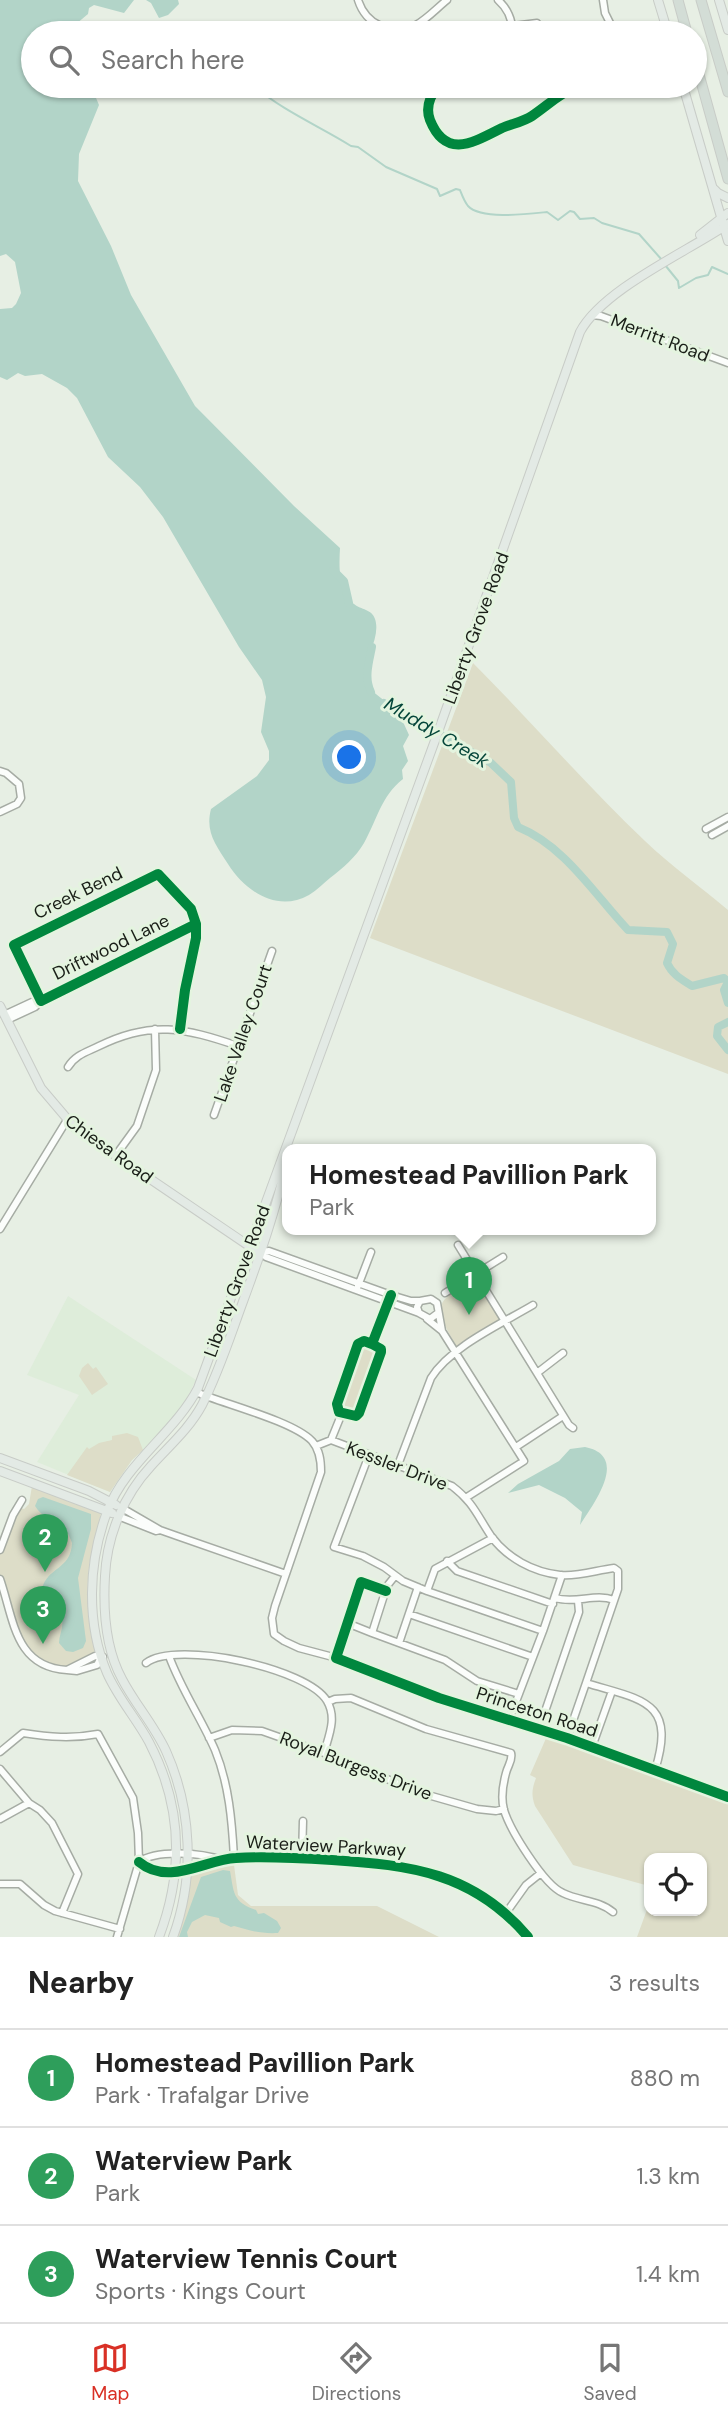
<!DOCTYPE html>
<meta charset="utf-8">
<style>
body{margin:0;font-family:"DM Sans",sans-serif;background:#f6f6f6;color:#222}
.controls{position:absolute;right:21px;bottom:21px;display:grid;overflow:hidden;border-radius:14px;box-shadow:0 2px 5px #0004}
.controls button{width:63px;height:63px;display:grid;place-items:center;padding:0;border:0;border-bottom:2px solid #e0e0e0;background:#fff;color:#222;font:35px sans-serif}
.you{position:absolute;left:350px;top:758px;width:24px;height:24px;margin:-18px;border:5px solid #fff;border-radius:50%;background:#1a73e8;box-shadow:0 0 0 10px #1a73e833}
.badge{display:grid;place-items:center;width:46px;height:46px;border-radius:50%;background:#d93025;color:#fff;font-size:23px;font-weight:700}
.pin{position:absolute;translate:-50% -58px;filter:drop-shadow(0 2px 4px #0008)}
.pin::after{content:'';position:absolute;top:37px;width:24px;height:21px;background:inherit;clip-path:polygon(0 0,100% 0,50% 100%)}
.popup{position:absolute;left:282px;top:1144px;width:374px;height:91px;box-sizing:border-box;display:grid;place-content:center;border-radius:14px;background:#fff;filter:drop-shadow(0 2px 5px #0005);font-size:23px;white-space:nowrap;color:#767676}
.popup b{font-size:26px;color:#222}
.popup::after{content:'';position:absolute;left:50%;top:100%;margin-left:-14px;border:14px solid transparent;border-top-color:#fff}
.list{margin:0;padding:0;list-style:none}
h2{display:flex;justify-content:space-between;align-items:center;height:91px;margin:0;padding:0 28px;font-size:30px}
h2 small{font-size:23px;font-weight:400;color:#767676}
.list li{display:grid;grid-template-columns:46px 1fr auto;gap:21px;align-items:center;box-sizing:border-box;height:98px;padding:0 28px;border-top:2px solid #e0e0e0}
.list b{display:block;font-size:26px;white-space:nowrap}
.list p{margin:0;font-size:23px;white-space:nowrap;color:#767676}
.list em{font-size:23px;font-style:normal;color:#767676}
.icon{flex:none;width:38px;height:38px;fill:none;stroke:currentColor;stroke-width:2;stroke-linecap:round;stroke-linejoin:round}
.map{position:relative;flex:none;width:728px;height:1937px;overflow:hidden}
.search{position:absolute;background:#fff;box-shadow:0 2px 5px #0004;left:21px;right:21px;top:21px;height:77px;display:flex;align-items:center;gap:18px;box-sizing:border-box;padding:0 24px;border-radius:38px;color:#767676;font-size:26px}
.sheet{height:385px;background:#fff}
nav{display:flex;justify-content:space-around;align-items:center;box-sizing:border-box;height:98px;border-top:2px solid #e0e0e0;background:#fff;font-size:19px;color:#767676}
nav a{display:grid;justify-items:center;gap:4px}
nav .on{color:#d93025}
.map>svg:first-child{display:block}
.built{fill:#deedda}
.green{fill:#ddddc8}
.water{fill:#b2d4c8}
.lines{fill:none;stroke-linecap:round;stroke-linejoin:round}
.stream{stroke:#b2d4c8;stroke-width:2}
.river{stroke:#b2d4c8;stroke-width:8}
.minor-casing{stroke:#a6aca4;stroke-width:9}
.major-casing{stroke:#c8ccc7;stroke-width:10}
.highway-casing{stroke:#c8ccc7;stroke-width:11}
.minor{stroke:#fbfdfb;stroke-width:6}
.major{stroke:#e3eae5;stroke-width:8}
.highway{stroke:#d3ddd6;stroke-width:9}
.cycleway-casing{stroke:#e4f4df;stroke-width:15}
.cycleway{stroke:#00873e;stroke-width:10}
.labels{text-anchor:middle;stroke-width:6;stroke-linejoin:round;paint-order:stroke}
.street-label{font-size:18px;fill:#191e17;stroke:#e4f4df}
.water-label{font-size:19px;font-style:italic;fill:#05463a;stroke:#e4f4df}
</style>
<div class="map">
<svg width="728" height="1937" viewBox="0 0 728 1937">
<rect width="100%" height="100%" fill="#e7efe4"/>
<path class="built" d="M68 1296 196 1380 182 1408 155 1440 132 1460 110 1492 37 1462 79 1395 27 1375Z"/>
<path class="green" d="M473 663C531 721 585 784 645 841 671 866 701 887 728 910V1074L370 938Z
M473 1278 501 1321 458 1349C434 1307 431 1305 473 1278Z
M360 1343 380 1351 356 1414 338 1407Z
M88 1363 93 1369 96 1367 108 1384 92 1395 79 1376 82 1368Z
M127 1433 138 1437 143 1450 132 1460 110 1492 67 1475 87 1447 89 1449 99 1443 112 1440V1436Z
M32 1486 101 1513C98 1529 93 1545 90 1561 85 1592 88 1623 97 1653L67 1670 49 1668 27 1653 0 1579V1550L17 1507 24 1509 29 1504Z
M547 1736 728 1800V1937H637L649 1904V1911H702V1858H649V1886L573 1865 535 1806C531 1795 532 1789 536 1778L530 1775Z
M234 1865 238 1895 251 1906H377L439 1937H174L188 1877 215 1867Z"/>
<path class="water" d="M0 0H134L124 13 94 5 89 8 88 14 76 24 77 33H33V86H91L99 105 79 154 78 181 111 246 131 295 195 406 294 506 340 548C339 566 338 592 354 604 361 610 372 609 375 619 382 639 359 666 366 682 371 693 388 702 397 711 402 718 405 727 409 735L403 746 408 761 402 770 403 779C381 796 377 820 364 843 356 857 343 868 330 878 324 883 317 890 309 895 277 913 245 891 228 864 216 845 205 832 211 809L257 776 269 760V751L261 732 266 697 262 680 239 647 163 517 140 487 108 457 77 398 67 388 42 374 25 376 18 373 7 380 0 377V309L12 308 16 304 21 293 15 262 6 254 0 256Z
M146 0H178L179 4 168 15 159 18 151 3Z
M585 1447C630 1456 594 1503 580 1525L582 1512 565 1498 539 1485 508 1493 518 1484 559 1461 570 1449Z
M43 1497C59 1503 75 1508 91 1514V1529L78 1578 86 1641 83 1648 73 1652 66 1651 59 1643C59 1635 64 1627 62 1619 59 1606 45 1602 42 1589 47 1567 71 1570 72 1543 63 1516 48 1526 35 1506L38 1499Z
M223 1870 230 1871C234 1892 232 1902 256 1910L258 1914 264 1913 277 1921 281 1928 278 1933C260 1934 248 1930 234 1926L231 1927 220 1922 219 1918 205 1915 192 1922 187 1932 188 1937H179L201 1877Z"/>
<g class="lines">
<path class="stream" d="M76 24 112 33
M254 86C283 111 319 126 351 146L358 147 386 167 437 189 440 196 456 189 460 190C462 195 464 201 468 206 481 220 528 214 547 212L558 220 570 211 574 212 580 219 594 218 602 223 639 234 662 260
M665 265 678 281 679 288 696 278 708 275 712 267 728 274"/>
<path class="river" d="M333 570 344 581 349 603
M371 692C364 678 369 662 372 647
M384 703 491 763 511 782 514 818 518 827C565 846 594 894 628 930L667 932 673 944 667 963C672 974 681 979 692 986L724 978 728 982
M728 982 724 990 728 1003
M728 1022 718 1027 717 1036 728 1050"/>
<g class="minor-casing">
<path id="minor" d="M358 0C366 25 391 36 416 25 427 19 437 8 447 0
M498 0C507 8 513 20 512 33
M603 0 605 13 615 33
M513 26 537 23
M438 86C430 96 425 107 430 120 446 160 474 142 502 128 511 124 523 122 532 116 547 106 560 93 577 86
M592 315 601 316 728 363
M0 771 6 773 19 784 21 798 17 804 0 812
M706 829 728 817
M712 835 728 826
M4 1015 32 1002 41 1001 35 1007 7 1020
M180 1029 185 990 196 938V924L191 909 158 874 14 945 41 1001 196 924
M68 1067C75 1055 87 1052 99 1046 151 1020 185 1028 238 1046
M214 1115 272 951
M116 1155 137 1126 156 1070 155 1029
M0 1229 67 1120
M458 1245 569 1425 573 1428
M261 1252 266 1257 419 1313
M261 1252 269 1251 391 1295 411 1301H420
M358 1286 371 1252
M445 1293 503 1257
M427 1319 442 1331 437 1303 431 1299 420 1301 417 1307 419 1313 430 1319 438 1313
M442 1331 524 1461 467 1497
M372 1344 381 1349V1352L359 1413 356 1416 339 1412 337 1404 358 1344 364 1341 372 1344 391 1295
M537 1373 563 1353
M196 1392C224 1404 293 1421 312 1441 320 1450 321 1461 321 1472L275 1606 272 1618 274 1634 284 1641 299 1648 333 1657
M331 1440 342 1413
M316 1446 331 1440 452 1486C473 1502 477 1515 491 1536 507 1558 533 1572 560 1575 577 1577 597 1570 614 1568L618 1571V1589L586 1683
M516 1447 563 1416
M369 1455 334 1547 363 1556 384 1567 403 1581 427 1591 435 1569 493 1538
M398 1465 431 1378C450 1347 501 1324 533 1305
M122 1508 160 1530
M118 1516 156 1531 160 1530 177 1536 286 1574
M0 1550 13 1515 22 1500
M447 1561 457 1571 553 1604
M395 1576 387 1586 372 1633 445 1660 477 1681 519 1694
M0 1579C14 1620 15 1667 67 1670
M386 1591 361 1582 336 1658 439 1698 567 1738 728 1797
M427 1591 543 1631 509 1720
M555 1598C576 1604 595 1593 614 1600
M409 1614 533 1657
M347 1623 372 1633
M543 1631 562 1575
M399 1643 418 1587
M169 1656C181 1689 201 1718 215 1750 229 1784 232 1821 234 1858
M101 1657 97 1665 77 1671 67 1670 95 1656 103 1657
M146 1663C176 1640 308 1668 327 1701 337 1718 329 1735 324 1753
M328 1702 335 1699 351 1698 426 1729 511 1753C513 1760 508 1765 506 1773 503 1784 501 1799 504 1810 510 1830 544 1885 563 1893 579 1901 599 1900 613 1912
M539 1729 579 1612 578 1601
M209 1738 232 1730 262 1731 324 1753 421 1793 477 1809 496 1811 504 1809
M567 1738 586 1683C641 1700 677 1700 655 1770
M592 1747 612 1691
M0 1752 23 1733C49 1737 72 1739 98 1734L133 1798 138 1833 139 1862 117 1937
M0 1769 29 1803 40 1810 52 1823 78 1874 62 1913
M0 1819 29 1803
M302 1858 303 1821
M139 1862C169 1887 206 1859 236 1858 268 1856 300 1858 332 1860 411 1865 474 1873 528 1937
M139 1862C157 1849 202 1853 222 1860
M0 1884H20L44 1905 55 1911 120 1929
M506 1913 526 1885 541 1873"/>
</g>
<g class="major-casing">
<path id="major" d="M658 0 668 33
M719 0 728 30
M683 86 728 241
M714 189 718 193 728 198
M700 235 728 213
M0 1006 41 1088 75 1128 255 1250
M0 1458 89 1491 116 1505
M0 1471 112 1513
M159 1937C184 1871 182 1805 149 1742 136 1718 118 1698 107 1673 86 1623 88 1563 107 1512 125 1463 174 1434 198 1388L437 735 580 332C603 289 687 252 728 224
M173 1937C195 1877 192 1809 166 1751 154 1725 135 1704 122 1679 105 1648 103 1610 105 1576 107 1535 124 1495 151 1466 169 1446 189 1429 202 1405 218 1374 229 1340 241 1307 259 1258 276 1211 287 1160"/>
</g>
<g class="highway-casing">
<path id="highway" d="M678 0 687 33
M701 0 728 92
M695 60 728 179"/>
</g>
<use href="#minor" class="minor"/>
<use href="#major" class="major"/>
<use href="#highway" class="highway"/>
<g class="cycleway-casing">
<path id="cycleway" d="M438 86C430 96 425 107 430 120 446 160 474 142 502 128 511 124 523 122 532 116 547 106 560 93 577 86
M180 1029 185 990 196 938V924L191 909 158 874 14 945 41 1001 196 924
M372 1344 381 1349V1352L359 1413 356 1416 339 1412 337 1404 358 1344 364 1341 372 1344 391 1295
M386 1591 361 1582 336 1658 439 1698 567 1738 728 1797
M139 1862C169 1887 206 1859 236 1858 268 1856 300 1858 332 1860 411 1865 474 1873 528 1937"/>
</g>
<use href="#cycleway" class="cycleway"/>
</g>
<g class="labels">
<g class="street-label">
<text transform="translate(660 338) rotate(21)" y="6">Merritt Road</text>
<text transform="translate(476 628) rotate(-70)" y="6">Liberty Grove Road</text>
<text transform="translate(78 893) rotate(-26)" y="6">Creek Bend</text>
<text transform="translate(111 947) rotate(-26)" y="6">Driftwood Lane</text>
<text transform="translate(243 1033) rotate(-71)" y="6">Lake Valley Court</text>
<text transform="translate(109 1149) rotate(36)" y="6">Chiesa Road</text>
<text transform="translate(237 1281) rotate(-70)" y="6">Liberty Grove Road</text>
<text transform="translate(397 1466) rotate(21)" y="6">Kessler Drive</text>
<text transform="translate(537 1712) rotate(18)" y="6">Princeton Road</text>
<text transform="translate(356 1766) rotate(21)" y="6">Royal Burgess Drive</text>
<text transform="translate(326 1846) rotate(3)" y="6">Waterview Parkway</text>
</g>
<g class="water-label">
<text transform="translate(437 732) rotate(31)" y="7">Muddy Creek</text>
</g>
</g>
</svg>
<div class="controls">
<button><svg class="icon" aria-label="locate" viewBox="0 0 24 24"><circle cx="12" cy="12" r="6"/><path d="M12 2v4M12 18v4M2 12h4M18 12h4"/></svg></button>
</div>
<div class="you"></div>
<div class="pin badge" style="left:469px;top:1315px;background:#2e9e5b">1</div>
<div class="popup"><b>Homestead Pavillion Park</b>Park</div>
<div class="pin badge" style="left:45px;top:1572px;background:#2e9e5b">2</div>
<div class="pin badge" style="left:43px;top:1644px;background:#2e9e5b">3</div>
<div class="search"><svg class="icon" aria-label="search" viewBox="0 0 24 24"><circle cx="10" cy="10" r="6"/><path d="M15 15l6 6"/></svg>Search here</div>
</div>
<section class="sheet">
<h2>Nearby<small>3 results</small></h2>
<ul class="list">
<li><span class="badge" style="background:#2e9e5b">1</span><div><b>Homestead Pavillion Park</b><p>Park · Trafalgar Drive</p></div><em>880 m</em></li>
<li><span class="badge" style="background:#2e9e5b">2</span><div><b>Waterview Park</b><p>Park</p></div><em>1.3 km</em></li>
<li><span class="badge" style="background:#2e9e5b">3</span><div><b>Waterview Tennis Court</b><p>Sports · Kings Court</p></div><em>1.4 km</em></li>
</ul>
</section>
<nav>
<a class="on"><svg class="icon" aria-label="map" viewBox="0 0 24 24"><path d="M3 6l6-2 6 2 6-2v14l-6 2-6-2-6 2zM9 4v14M15 6v14"/></svg>Map</a>
<a><svg class="icon" aria-label="directions" viewBox="0 0 24 24"><path d="M12 3l9 9-9 9-9-9zM9 14v-3h6M13 9l2 2-2 2"/></svg>Directions</a>
<a><svg class="icon" aria-label="saved" viewBox="0 0 24 24"><path d="M7 4h10v16l-5-4-5 4z"/></svg>Saved</a>
</nav>
